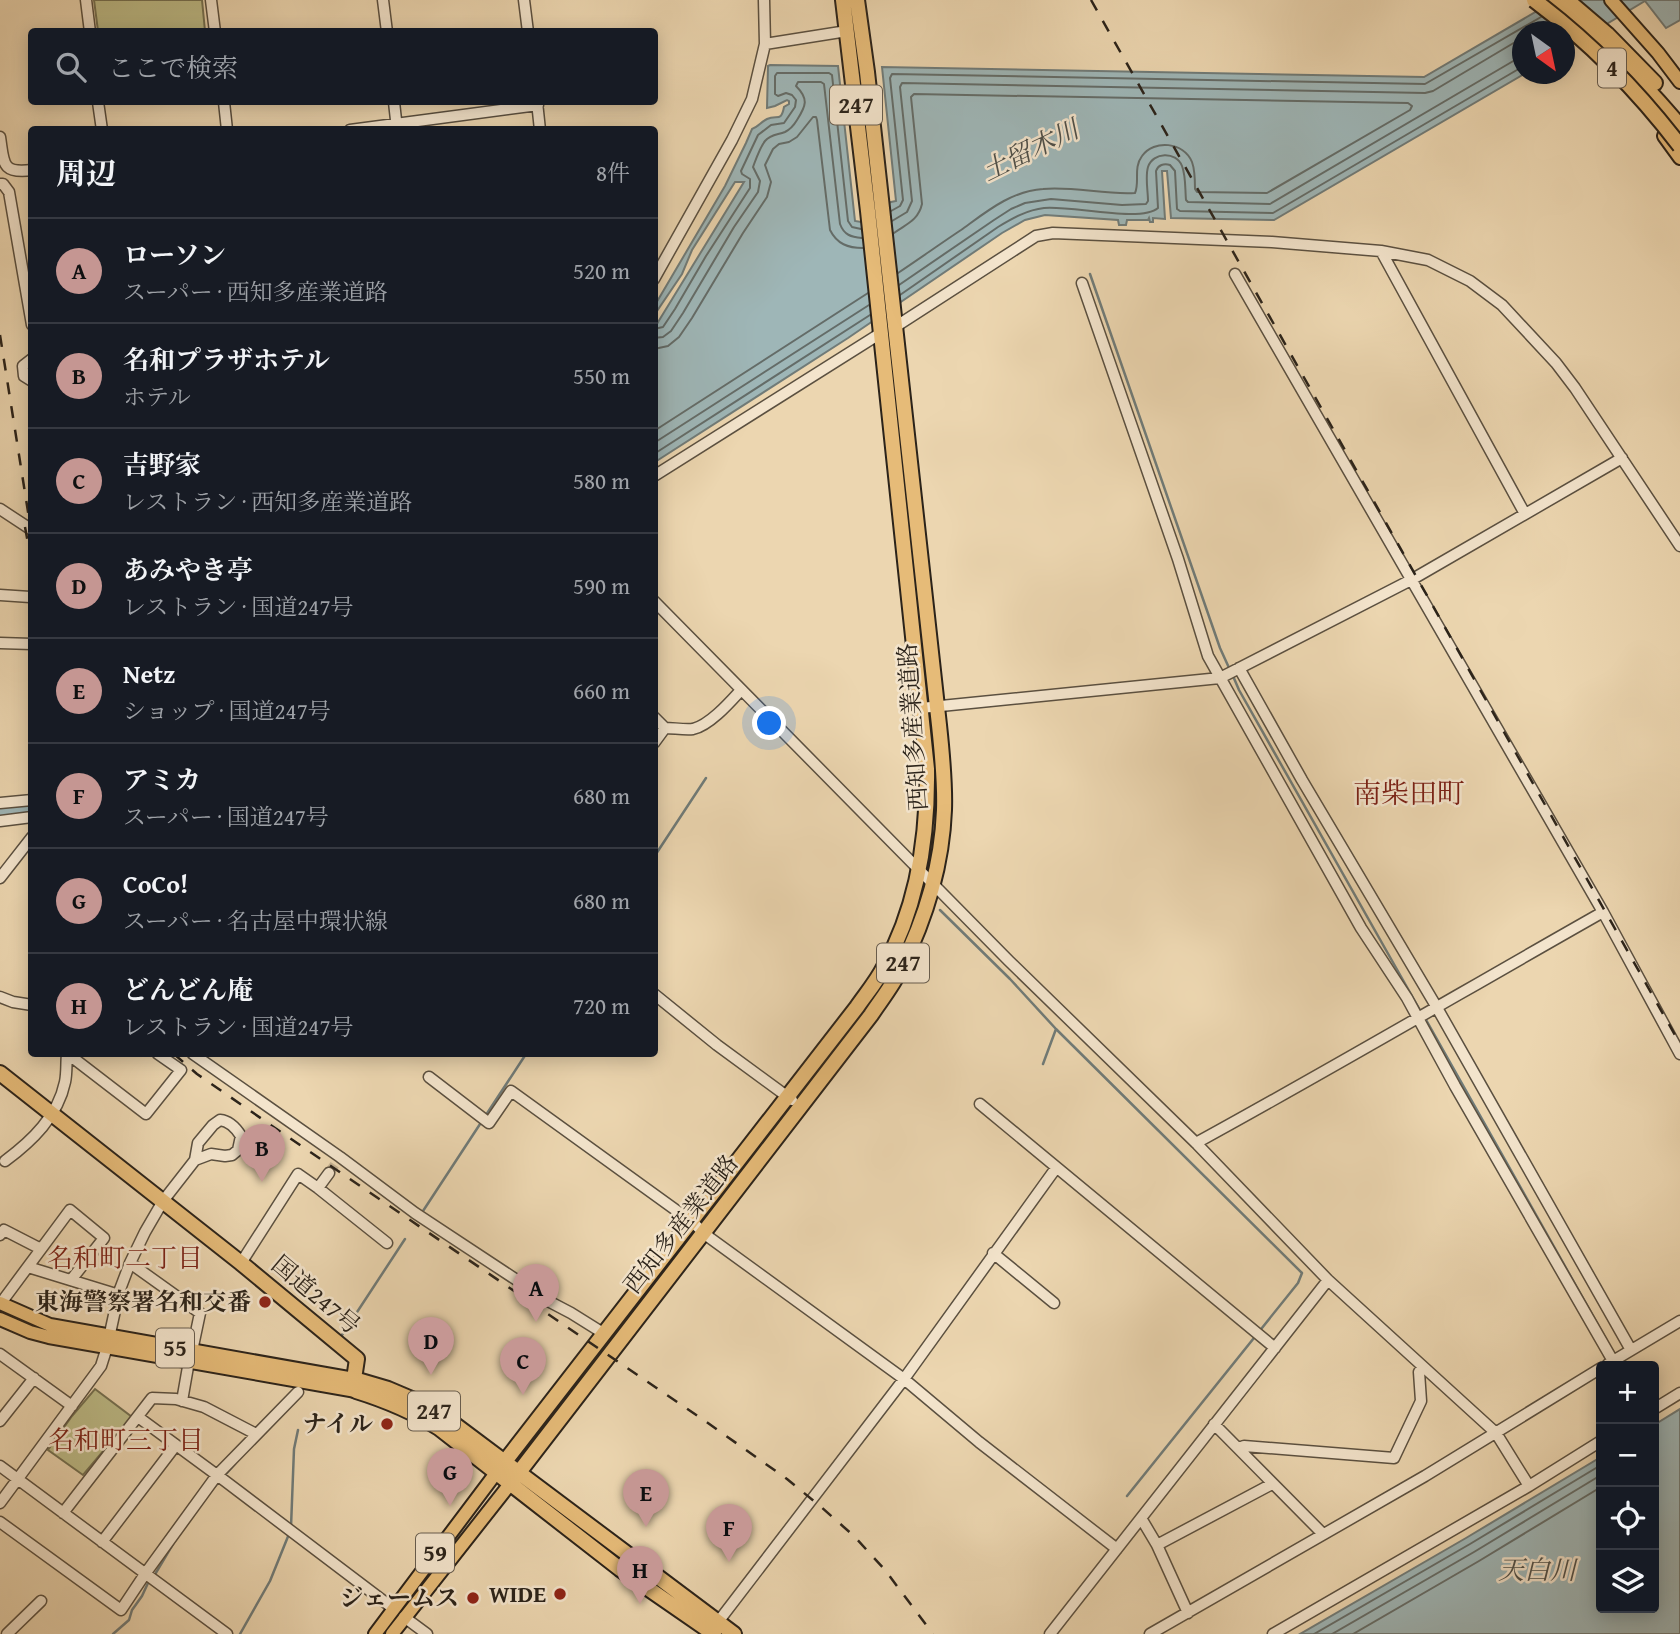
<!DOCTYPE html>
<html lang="ja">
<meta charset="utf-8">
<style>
body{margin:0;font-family:"Gentium Book Plus","Noto Serif JP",serif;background:#242831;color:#f1f3f6}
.controls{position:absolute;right:21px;bottom:21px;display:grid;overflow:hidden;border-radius:7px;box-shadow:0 4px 18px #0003}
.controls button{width:63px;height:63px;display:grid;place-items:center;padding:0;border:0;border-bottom:2px solid #363941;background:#171b24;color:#f1f3f6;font:35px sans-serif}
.compass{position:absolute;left:1512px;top:21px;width:63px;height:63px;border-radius:50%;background:#171b24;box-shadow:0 4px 18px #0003;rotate:147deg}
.you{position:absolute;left:770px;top:724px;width:24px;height:24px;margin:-18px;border:5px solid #fff;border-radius:50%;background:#1a73e8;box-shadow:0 0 0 10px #1a73e833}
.badge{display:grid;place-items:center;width:46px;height:46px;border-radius:50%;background:#c59692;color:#111;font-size:23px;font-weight:700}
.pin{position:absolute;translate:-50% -58px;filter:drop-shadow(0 2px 4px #0008)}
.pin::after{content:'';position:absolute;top:37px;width:24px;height:21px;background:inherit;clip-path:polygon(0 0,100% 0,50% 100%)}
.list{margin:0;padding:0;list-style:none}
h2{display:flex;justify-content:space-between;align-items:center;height:91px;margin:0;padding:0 28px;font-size:30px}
h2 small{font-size:23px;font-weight:400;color:#9ea1a6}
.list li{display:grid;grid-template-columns:46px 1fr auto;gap:21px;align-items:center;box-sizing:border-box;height:105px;padding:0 28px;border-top:2px solid #363941}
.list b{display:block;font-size:26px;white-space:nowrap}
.list p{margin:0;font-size:23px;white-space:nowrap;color:#9ea1a6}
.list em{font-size:23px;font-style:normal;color:#9ea1a6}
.icon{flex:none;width:38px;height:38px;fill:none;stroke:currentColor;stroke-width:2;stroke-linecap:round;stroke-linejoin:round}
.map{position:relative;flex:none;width:1680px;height:1634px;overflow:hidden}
.search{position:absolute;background:#171b24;box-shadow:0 4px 18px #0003;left:28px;top:28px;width:630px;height:77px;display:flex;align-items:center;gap:18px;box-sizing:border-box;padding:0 24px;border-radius:7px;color:#9ea1a6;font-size:26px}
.panel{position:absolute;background:#171b24;box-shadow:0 4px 18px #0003;left:28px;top:126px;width:630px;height:931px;border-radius:7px}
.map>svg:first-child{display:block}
.green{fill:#bdbc88;stroke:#747051;stroke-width:2}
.water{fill:#9eb6b7;stroke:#707b78;stroke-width:2}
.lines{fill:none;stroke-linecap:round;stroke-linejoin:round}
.shore{stroke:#646c68;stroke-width:2}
.stream{stroke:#707b78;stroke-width:2.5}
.river{stroke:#9eb6b7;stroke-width:14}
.minor-tunnel{stroke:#c5b292;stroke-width:10;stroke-dasharray:10 5;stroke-linecap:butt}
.minor-casing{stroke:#5b5040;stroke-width:13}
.major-casing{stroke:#2b231a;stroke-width:16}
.highway-casing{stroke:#2b231a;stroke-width:18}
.minor{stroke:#f3e4cc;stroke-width:10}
.major{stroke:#e6bb78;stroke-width:12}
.highway{stroke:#e6bb78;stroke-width:14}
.rail{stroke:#2b231a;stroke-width:2.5;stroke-dasharray:12 12;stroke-linecap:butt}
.highway-bridge-casing{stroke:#2b231a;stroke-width:18;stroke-linecap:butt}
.highway-bridge{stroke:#e6bb78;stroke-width:14}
.poi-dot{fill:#8f2418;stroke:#f3e4cc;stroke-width:2.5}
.labels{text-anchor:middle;stroke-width:5;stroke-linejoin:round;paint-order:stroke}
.shield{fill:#f3e4cc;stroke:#675d4f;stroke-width:2}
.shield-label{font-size:23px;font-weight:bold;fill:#2b231a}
.street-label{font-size:24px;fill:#2b231a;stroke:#f3e4cc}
.poi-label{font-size:24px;font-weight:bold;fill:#2b231a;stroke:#f3e4cc;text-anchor:end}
.water-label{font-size:26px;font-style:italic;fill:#4e4f49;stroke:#f3e4cc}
.neighbourhood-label{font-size:26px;fill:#7a1f14;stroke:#f3e4cc}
.quarter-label{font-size:28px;fill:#7a1f14;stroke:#f3e4cc}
</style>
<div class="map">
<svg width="1680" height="1634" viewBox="0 0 1680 1634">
<rect width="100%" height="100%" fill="#ecd6b0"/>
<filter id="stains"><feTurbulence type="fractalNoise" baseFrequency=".00286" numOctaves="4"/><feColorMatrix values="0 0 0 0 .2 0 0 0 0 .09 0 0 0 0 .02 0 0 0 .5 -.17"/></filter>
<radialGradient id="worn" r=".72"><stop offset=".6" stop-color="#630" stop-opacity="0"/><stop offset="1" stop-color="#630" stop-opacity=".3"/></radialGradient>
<path class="green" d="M94 0H202L205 31H98Z
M95 1389 132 1417 83 1475 48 1450 72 1416Z"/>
<path class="water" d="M1556 0H1680V20L1666 28 1645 1 1565 49 1564 32H1522V74H1524L1274 220 1171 218 1167 171H1162L1165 219 1153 218V222H1150L1149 218 1148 220H1127L1126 225H1119L1118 220 1045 215 1025 220 1002 233 848 338 655 462V327L744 182H735L692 250 682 274 655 314V305L725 186 746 143 752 129C758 127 761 122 767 119 777 114 781 123 784 107L789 104V101L787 100 775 106 767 108 768 66 770 65 838 66 855 221 861 222 891 202 896 201 882 67 1424 77Z
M1680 1409V1634H1300L1466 1538 1601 1457V1608H1654V1425Z"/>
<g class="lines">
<path class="shore" d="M891 211 900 206 903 200 890 78 892 74 1425 84 1541 17
M892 221 907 212 912 201 900 87 902 83 1425 93 1433 91 1522 38
M894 233C906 224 918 221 922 204L911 97 914 94 1408 103 1412 106 1410 110 1267 193 1197 192 1195 189C1195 181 1195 170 1192 162 1184 142 1154 139 1142 156 1133 168 1140 182 1135 193 1105 195 1073 186 1043 189 1011 191 986 212 961 230 940 244 919 259 898 273
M899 285 994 220 1011 209 1025 203 1051 199 1122 205 1146 204 1148 201C1148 191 1145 177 1148 167 1153 152 1176 151 1182 166 1186 176 1185 190 1186 200L1188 202 1270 204 1515 60 1522 58
M900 295 998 227C1013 218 1027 210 1044 208 1070 205 1141 223 1158 208L1156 171C1158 165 1164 163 1170 165L1175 171 1177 209 1180 211 1273 213 1522 67
M654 329 663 327 675 309 706 256 750 188V179L742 174 741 171 758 135 771 125 784 123 795 107 796 100 792 95 786 93 778 96 775 94V76L777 73H829L832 75 848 221 852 227 861 229
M654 338 663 337 671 331 683 313 734 227 758 192 760 181 753 167C756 159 760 147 765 141 771 134 778 135 785 132 791 129 794 125 797 120 806 106 809 99 796 86L798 82H821L824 84 840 224C844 235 851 237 862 238
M654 349 668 346 679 337 692 318 743 233 767 197 771 182 765 165 773 149 779 144 789 142 797 137 813 117H816L817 120 830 230C837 244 848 248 863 248
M654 431 868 293
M654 443 869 305
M654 454 870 315
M1314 1634 1470 1544 1601 1465
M1332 1634 1474 1552 1601 1475
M1353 1634 1479 1561 1601 1487"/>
<path class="stream" d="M1090 274 1220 648 1230 670
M1233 676 1239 690 1421 1012
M654 857 706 778
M940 910 1010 979 1056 1029 1043 1064
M1425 1018 1606 1339
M1056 1029 1302 1273 1298 1283 1127 1496
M423 1211 526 1054
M342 1335 405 1239
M209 1493 235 1464
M291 1527 294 1449 298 1430
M154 1576 173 1544
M113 1634 129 1620 132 1610 142 1596 148 1583
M240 1634 270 1581 289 1534"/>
<path class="river" d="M0 813 32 809"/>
<path class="minor-tunnel" d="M329 1173 340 1157"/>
<g class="minor-casing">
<path id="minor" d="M86 0 90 32
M211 0 215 32
M383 0 387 32
M524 0 528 32
M765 44 847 31
M98 102 102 130
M224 102 227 130
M394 102 397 129
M537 102 540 130
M350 130 538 105
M0 137C4 163 1 174 32 170
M0 184H3L9 192 32 325
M1381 251 1525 514
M1235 274 1603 912 1680 1054
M654 279 732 140 752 99 765 44 764 0
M1082 283 1178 559 1208 656 1361 928 1407 998 1455 1086 1613 1361
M895 327 1036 236 1053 233 1272 242 1381 251 1428 260 1470 281 1502 305 1556 363 1575 388 1680 546
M32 359 23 366 24 376 32 381
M654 476 881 333
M0 509 32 530
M0 595 30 597
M654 601 1009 961 1196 1143 1328 1280 1496 1433 1529 1486
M0 643 32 644
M1239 668 1302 780 1436 1006 1631 1350
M921 708 1220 678 1411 580 1622 458
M654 717 665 728C673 728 685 730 693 729 710 725 730 702 741 690
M654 743 665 728
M0 803 32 800
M0 821 32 817
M0 878 32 837
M654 994 717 1045 792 1100
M0 997 13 1002 32 1005
M68 1054 146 1114 181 1070 158 1054
M193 1054 340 1157 415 1213 550 1302 571 1313 603 1333
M429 1077 489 1123 511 1091 691 1221 710 1238 904 1379 979 1442 1117 1549
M980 1104 1275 1348
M1196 1143C1333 1068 1467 989 1603 912
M5 1161C32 1141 58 1116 65 1082 67 1073 66 1063 67 1054
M318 1188 329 1173
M0 1235 4 1230 41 1249
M993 1253 1054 1303
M130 1263 200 1313 192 1351
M241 1263 298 1174 318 1188 387 1243
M28 1267 119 1295
M1 1303 70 1210 104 1238 71 1280
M0 1354 72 1406
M1608 1364 1680 1321
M182 1401 189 1361
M1654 1409 1680 1393
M138 1417 225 1481 394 1609
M0 1421 34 1378
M1214 1424 1323 1534
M1239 1448 1244 1446 1394 1458 1421 1401 1419 1372 1422 1367
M0 1466 227 1634
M0 1503 101 1366 107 1347 119 1292 130 1263 145 1232 163 1201 195 1160 198 1143 213 1125 220 1120C230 1121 236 1128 241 1136L238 1150 232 1155 225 1156 211 1154 195 1160
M63 1513 152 1398 176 1399 204 1407 256 1434
M1141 1518 1157 1545 1188 1613
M0 1522 121 1610 145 1574 217 1475 298 1392
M102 1542 176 1445
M1157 1545 1272 1484
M404 1617 427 1634
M718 1622 904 1379 1056 1168
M7 1634 41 1601
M1050 1634 1328 1280
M1150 1634 1425 1476 1601 1368
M1273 1634 1529 1486 1601 1441"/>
</g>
<g class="major-casing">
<path id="major" d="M1611 0 1658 53 1680 82
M1664 136 1680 158
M0 1303 50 1325 354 1379
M0 1319 30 1332 49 1337 356 1391
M375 1634 496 1473
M392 1634 510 1484"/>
</g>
<g class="highway-casing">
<path id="highway" d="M1551 0C1598 37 1641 80 1680 126
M1567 0 1607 34 1655 83
M0 1073 241 1263 357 1359 354 1379 388 1389 421 1403 446 1418 734 1634
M356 1391C385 1400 412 1411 439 1428L620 1569 714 1634
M496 1473 857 1007C866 994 877 981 884 967 918 906 928 838 927 769L868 211 843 0
M510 1484 871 1015C881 1000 893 985 900 970 925 920 942 866 944 810 945 782 942 753 939 725L867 72 857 0"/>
</g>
<use href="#minor" class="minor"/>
<use href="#major" class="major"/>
<use href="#highway" class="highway"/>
<path class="rail" d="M1091 0 1680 1044
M0 335 32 537
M25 527 32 565
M174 1054 197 1074 275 1128 705 1421 787 1479 820 1506 854 1536 885 1570 933 1634"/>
<g class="highway-bridge-casing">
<path id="highway-bridge" d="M1534 0C1590 42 1638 91 1680 146"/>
</g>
<use href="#highway-bridge" class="highway-bridge"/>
</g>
<g class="poi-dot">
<circle cx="265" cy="1302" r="7"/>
<circle cx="387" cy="1424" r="7"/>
<circle cx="560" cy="1594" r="7"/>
<circle cx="473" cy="1598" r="7"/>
</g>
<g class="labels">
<g class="shield">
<rect x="1598" y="48.5" width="28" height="39" rx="5"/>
<rect x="830" y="85.5" width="52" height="39" rx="5"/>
<rect x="877" y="943.5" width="52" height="39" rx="5"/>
<rect x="156" y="1328.5" width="38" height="39" rx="5"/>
<rect x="408" y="1391.5" width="52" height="39" rx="5"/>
<rect x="416" y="1533.5" width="38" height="39" rx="5"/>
</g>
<g class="shield-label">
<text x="1612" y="76">4</text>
<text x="856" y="113">247</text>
<text x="903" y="971">247</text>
<text x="175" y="1356">55</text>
<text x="434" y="1419">247</text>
<text x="435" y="1561">59</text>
</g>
<g class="street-label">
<text transform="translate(913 727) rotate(-94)" y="8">西知多産業道路</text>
<text transform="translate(681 1224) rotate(-52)" y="8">西知多産業道路</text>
<text transform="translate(316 1295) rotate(40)" y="8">国道247号</text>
</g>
<g class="poi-label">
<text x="251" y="1310">東海警察署名和交番</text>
<text x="373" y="1432">ナイル</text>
<text x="546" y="1602">WIDE</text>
<text x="459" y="1606">ジェームス</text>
</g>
<g class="water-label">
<text transform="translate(1030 150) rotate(-26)" y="9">土留木川</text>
<text x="1537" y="1579">天白川</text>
</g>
<g class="neighbourhood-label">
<text x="125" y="1267">名和町二丁目</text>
<text x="126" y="1449">名和町三丁目</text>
</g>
<g class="quarter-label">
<text x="1409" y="803">南柴田町</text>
</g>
</g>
<rect width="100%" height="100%" filter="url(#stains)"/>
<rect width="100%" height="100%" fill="url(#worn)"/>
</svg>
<div class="controls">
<button>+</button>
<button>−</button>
<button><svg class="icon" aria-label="locate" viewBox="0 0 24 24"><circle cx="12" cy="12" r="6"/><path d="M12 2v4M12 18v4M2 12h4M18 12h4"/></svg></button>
<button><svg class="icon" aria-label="layers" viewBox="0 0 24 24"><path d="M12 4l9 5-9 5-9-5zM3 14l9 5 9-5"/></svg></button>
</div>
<svg class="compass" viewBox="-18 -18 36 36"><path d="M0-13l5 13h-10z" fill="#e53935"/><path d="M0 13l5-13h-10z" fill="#9ea1a6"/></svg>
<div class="you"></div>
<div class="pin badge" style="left:536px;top:1322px">A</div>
<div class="pin badge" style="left:262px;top:1182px">B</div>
<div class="pin badge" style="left:523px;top:1395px">C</div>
<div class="pin badge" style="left:431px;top:1375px">D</div>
<div class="pin badge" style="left:646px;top:1527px">E</div>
<div class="pin badge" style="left:729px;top:1562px">F</div>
<div class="pin badge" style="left:450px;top:1506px">G</div>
<div class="pin badge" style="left:640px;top:1604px">H</div>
<div class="search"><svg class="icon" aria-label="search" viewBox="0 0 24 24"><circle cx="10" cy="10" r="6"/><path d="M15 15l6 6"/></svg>ここで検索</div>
<section class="panel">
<h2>周辺<small>8件</small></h2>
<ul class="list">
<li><span class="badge">A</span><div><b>ローソン</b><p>スーパー · 西知多産業道路</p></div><em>520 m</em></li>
<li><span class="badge">B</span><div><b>名和プラザホテル</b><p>ホテル</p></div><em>550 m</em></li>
<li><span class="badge">C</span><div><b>吉野家</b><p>レストラン · 西知多産業道路</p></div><em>580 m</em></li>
<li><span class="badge">D</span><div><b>あみやき亭</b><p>レストラン · 国道247号</p></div><em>590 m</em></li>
<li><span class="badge">E</span><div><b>Netz</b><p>ショップ · 国道247号</p></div><em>660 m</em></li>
<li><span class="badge">F</span><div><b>アミカ</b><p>スーパー · 国道247号</p></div><em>680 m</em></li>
<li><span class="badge">G</span><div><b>CoCo!</b><p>スーパー · 名古屋中環状線</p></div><em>680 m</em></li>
<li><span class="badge">H</span><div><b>どんどん庵</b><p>レストラン · 国道247号</p></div><em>720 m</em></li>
</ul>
</section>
</div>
